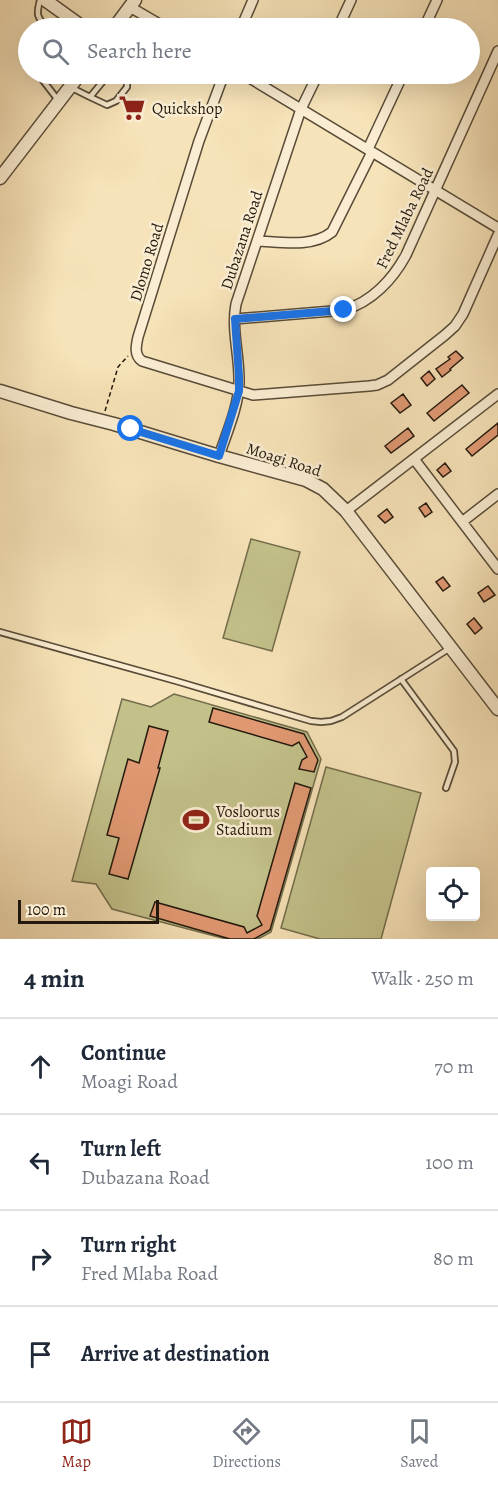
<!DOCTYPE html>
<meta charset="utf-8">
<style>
body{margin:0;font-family:Alegreya,serif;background:#f6f6f7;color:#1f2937}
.controls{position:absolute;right:18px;bottom:18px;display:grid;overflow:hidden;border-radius:6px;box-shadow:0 6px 24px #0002}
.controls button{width:54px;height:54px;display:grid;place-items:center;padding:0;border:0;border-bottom:2px solid #e0e1e3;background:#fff;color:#1f2937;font:30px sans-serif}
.scale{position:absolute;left:18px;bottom:15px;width:141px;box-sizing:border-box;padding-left:6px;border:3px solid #23190d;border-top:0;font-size:16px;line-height:21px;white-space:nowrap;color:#23190d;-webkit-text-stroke:4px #faedd2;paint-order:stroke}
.stop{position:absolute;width:18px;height:18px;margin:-14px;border:4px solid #1a73e8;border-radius:50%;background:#fff}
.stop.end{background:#1a73e8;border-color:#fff;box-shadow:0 2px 6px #0008}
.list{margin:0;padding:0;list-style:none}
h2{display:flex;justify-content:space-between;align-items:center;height:78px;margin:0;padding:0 24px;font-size:26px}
h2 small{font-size:20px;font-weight:400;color:#747a83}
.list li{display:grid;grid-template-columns:39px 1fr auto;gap:18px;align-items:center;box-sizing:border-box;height:96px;padding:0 24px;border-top:2px solid #e0e1e3}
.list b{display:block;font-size:22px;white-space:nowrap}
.list p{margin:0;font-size:20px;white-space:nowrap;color:#747a83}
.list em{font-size:20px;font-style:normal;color:#747a83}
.icon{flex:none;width:33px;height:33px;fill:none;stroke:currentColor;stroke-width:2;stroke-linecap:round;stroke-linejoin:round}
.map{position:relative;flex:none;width:498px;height:939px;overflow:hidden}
.search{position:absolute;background:#fff;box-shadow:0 6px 24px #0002;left:18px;right:18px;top:18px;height:66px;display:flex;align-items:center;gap:15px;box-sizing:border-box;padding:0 21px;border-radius:33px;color:#747a83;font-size:22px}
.sheet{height:462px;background:#fff}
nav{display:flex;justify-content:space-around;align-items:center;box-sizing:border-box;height:84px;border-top:2px solid #e0e1e3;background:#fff;font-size:16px;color:#747a83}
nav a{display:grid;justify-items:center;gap:3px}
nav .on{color:#8f2418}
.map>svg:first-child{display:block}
.green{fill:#c3c18a;stroke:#736d4c;stroke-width:1.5}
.building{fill:#e19973;stroke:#23190d;stroke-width:1.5}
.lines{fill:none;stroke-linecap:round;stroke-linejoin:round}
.service-casing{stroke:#584c38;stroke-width:8}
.minor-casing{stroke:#584c38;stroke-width:12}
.tertiary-casing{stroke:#584c38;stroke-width:15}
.path{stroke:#23190d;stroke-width:1.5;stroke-dasharray:4.5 3;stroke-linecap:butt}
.service{stroke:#faedd2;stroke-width:4.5}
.minor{stroke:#faedd2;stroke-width:9}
.tertiary{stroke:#faedd2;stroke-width:12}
.route{stroke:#1a73e8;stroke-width:8}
.labels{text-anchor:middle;stroke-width:5;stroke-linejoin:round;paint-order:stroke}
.poi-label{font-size:16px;fill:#23190d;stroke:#faedd2;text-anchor:start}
.street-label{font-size:16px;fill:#23190d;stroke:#faedd2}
</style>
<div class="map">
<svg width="498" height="939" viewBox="0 0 498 939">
<rect width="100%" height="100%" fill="#f7e3b9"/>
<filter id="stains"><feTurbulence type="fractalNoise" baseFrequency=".00333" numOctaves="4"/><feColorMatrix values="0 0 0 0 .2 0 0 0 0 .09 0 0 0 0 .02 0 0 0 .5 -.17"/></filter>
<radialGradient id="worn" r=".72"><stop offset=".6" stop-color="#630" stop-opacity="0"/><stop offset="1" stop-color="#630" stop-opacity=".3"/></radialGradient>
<path class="green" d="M251 539 300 552 272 651 223 638Z
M174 694 307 732 321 759 271 932 258 939H226L112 909 96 884 72 881 122 699 151 707Z
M326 767 421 793 381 939H320L281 928Z"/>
<path class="building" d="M456 351 463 358 450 369 451 370 442 377 436 369 450 359 448 357Z
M429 371 435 379 427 386 421 378Z
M462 385 469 393 434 421 427 413Z
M403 394 411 405 400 413 391 403Z
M498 423V435L472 456 466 449Z
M408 428 414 436 391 453 385 446Z
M445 463 451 471 443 477 437 470Z
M426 503 432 512 425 517 419 508Z
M387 509 393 517 385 523 378 516Z
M443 577 450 586 443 591 436 582Z
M488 586 495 595 484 602 478 593Z
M474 618 482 628 475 634 467 624Z
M213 708 304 734 318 760 314 772 299 769 302 760 307 757 299 742 292 746 209 722Z
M149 726 168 731 158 768H160L128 879 109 874 119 838 107 835 128 759 139 763Z
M295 783 311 788 270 930 254 939H230L150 916 155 902 244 927 247 933 262 925 257 916Z"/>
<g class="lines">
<g class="service-casing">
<path id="service" d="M40 0C36 15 37 17 47 28
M63 28 69 18
M38 74 58 100
M72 88 90 97 109 74
M90 97 107 105 116 101 127 87V80L123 74
M0 632 176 681 311 721 321 722 331 721 342 717 450 648
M401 679 454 751 455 762 446 788"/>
</g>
<g class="minor-casing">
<path id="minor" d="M130 7 166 28
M241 28 253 0
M338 28 351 0
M424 28 437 0
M224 74 199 141 138 337C136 346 134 355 142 361L253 395 369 386 377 385 388 380 445 335 455 326 463 314 498 235
M243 74 498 228
M368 149 403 74
M257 241C281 242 312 248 332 232L372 152
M235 319 344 310C372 302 393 279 406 255L498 51
M219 456C226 435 239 405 239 383 240 357 231 330 236 304L301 109 318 74
M414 459 498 569
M346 511 498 394
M462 522 498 494"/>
</g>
<g class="tertiary-casing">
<path id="tertiary" d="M45 0 84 28
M114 28 135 0
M0 178 80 74
M0 391 71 413 114 424 219 456 306 480 323 489 346 511 498 709"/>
</g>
<path class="path" d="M105 411 118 367 128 356"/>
<use href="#service" class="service"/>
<use href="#minor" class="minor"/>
<use href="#tertiary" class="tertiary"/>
</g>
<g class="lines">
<path class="route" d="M131 429 219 456 239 391V376L235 319 344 310"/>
</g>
<defs>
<g id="supermarket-bare" transform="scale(2.07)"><path d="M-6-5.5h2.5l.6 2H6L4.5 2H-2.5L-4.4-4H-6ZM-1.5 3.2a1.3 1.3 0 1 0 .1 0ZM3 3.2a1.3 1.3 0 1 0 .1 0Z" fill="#8f2418" stroke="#faedd2" stroke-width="2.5" paint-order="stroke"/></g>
<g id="stadium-bare" transform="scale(2.07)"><path d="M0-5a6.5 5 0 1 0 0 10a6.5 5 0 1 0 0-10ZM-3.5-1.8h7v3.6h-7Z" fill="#8f2418" stroke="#faedd2" stroke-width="2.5" paint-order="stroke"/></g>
</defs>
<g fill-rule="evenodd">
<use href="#supermarket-bare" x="132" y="108"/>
<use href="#stadium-bare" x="196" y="820"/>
</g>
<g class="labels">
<g class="poi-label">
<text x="152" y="114">Quickshop</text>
<text x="216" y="817">Vosloorus<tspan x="216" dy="18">Stadium</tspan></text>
</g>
<g class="street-label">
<text transform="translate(404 218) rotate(-64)" y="6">Fred Mlaba Road</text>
<text transform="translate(241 240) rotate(-72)" y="6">Dubazana Road</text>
<text transform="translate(146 262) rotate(-73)" y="6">Dlomo Road</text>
<text transform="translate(284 459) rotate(18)" y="6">Moagi Road</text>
</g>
</g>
<rect width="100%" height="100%" filter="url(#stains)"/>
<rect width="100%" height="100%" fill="url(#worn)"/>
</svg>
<div class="controls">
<button><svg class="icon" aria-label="locate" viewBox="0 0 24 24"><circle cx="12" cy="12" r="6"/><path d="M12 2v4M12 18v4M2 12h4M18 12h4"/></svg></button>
</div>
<div class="scale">100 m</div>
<div class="stop" style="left:131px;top:429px"></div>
<div class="stop end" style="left:344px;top:310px"></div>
<div class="search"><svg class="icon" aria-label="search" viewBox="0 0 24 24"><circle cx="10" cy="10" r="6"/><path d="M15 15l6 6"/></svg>Search here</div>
</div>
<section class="sheet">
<h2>4 min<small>Walk · 250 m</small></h2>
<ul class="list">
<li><svg class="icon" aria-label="ahead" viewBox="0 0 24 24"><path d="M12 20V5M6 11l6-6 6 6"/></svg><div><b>Continue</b><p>Moagi Road</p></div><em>70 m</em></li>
<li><svg class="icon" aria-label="left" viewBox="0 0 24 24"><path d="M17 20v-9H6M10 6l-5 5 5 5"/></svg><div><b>Turn left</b><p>Dubazana Road</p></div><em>100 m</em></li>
<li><svg class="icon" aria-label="right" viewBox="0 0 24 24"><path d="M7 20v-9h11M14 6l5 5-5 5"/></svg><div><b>Turn right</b><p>Fred Mlaba Road</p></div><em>80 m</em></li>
<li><svg class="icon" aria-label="arrive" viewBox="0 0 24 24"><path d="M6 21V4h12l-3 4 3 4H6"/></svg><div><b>Arrive at destination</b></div></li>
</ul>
</section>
<nav>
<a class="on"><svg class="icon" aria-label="map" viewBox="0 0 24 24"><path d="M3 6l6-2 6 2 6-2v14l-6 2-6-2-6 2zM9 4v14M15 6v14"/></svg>Map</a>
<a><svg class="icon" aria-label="directions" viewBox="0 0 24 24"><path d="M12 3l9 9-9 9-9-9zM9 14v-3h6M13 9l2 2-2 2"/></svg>Directions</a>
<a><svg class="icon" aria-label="saved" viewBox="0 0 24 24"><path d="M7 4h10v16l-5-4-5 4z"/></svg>Saved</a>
</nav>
